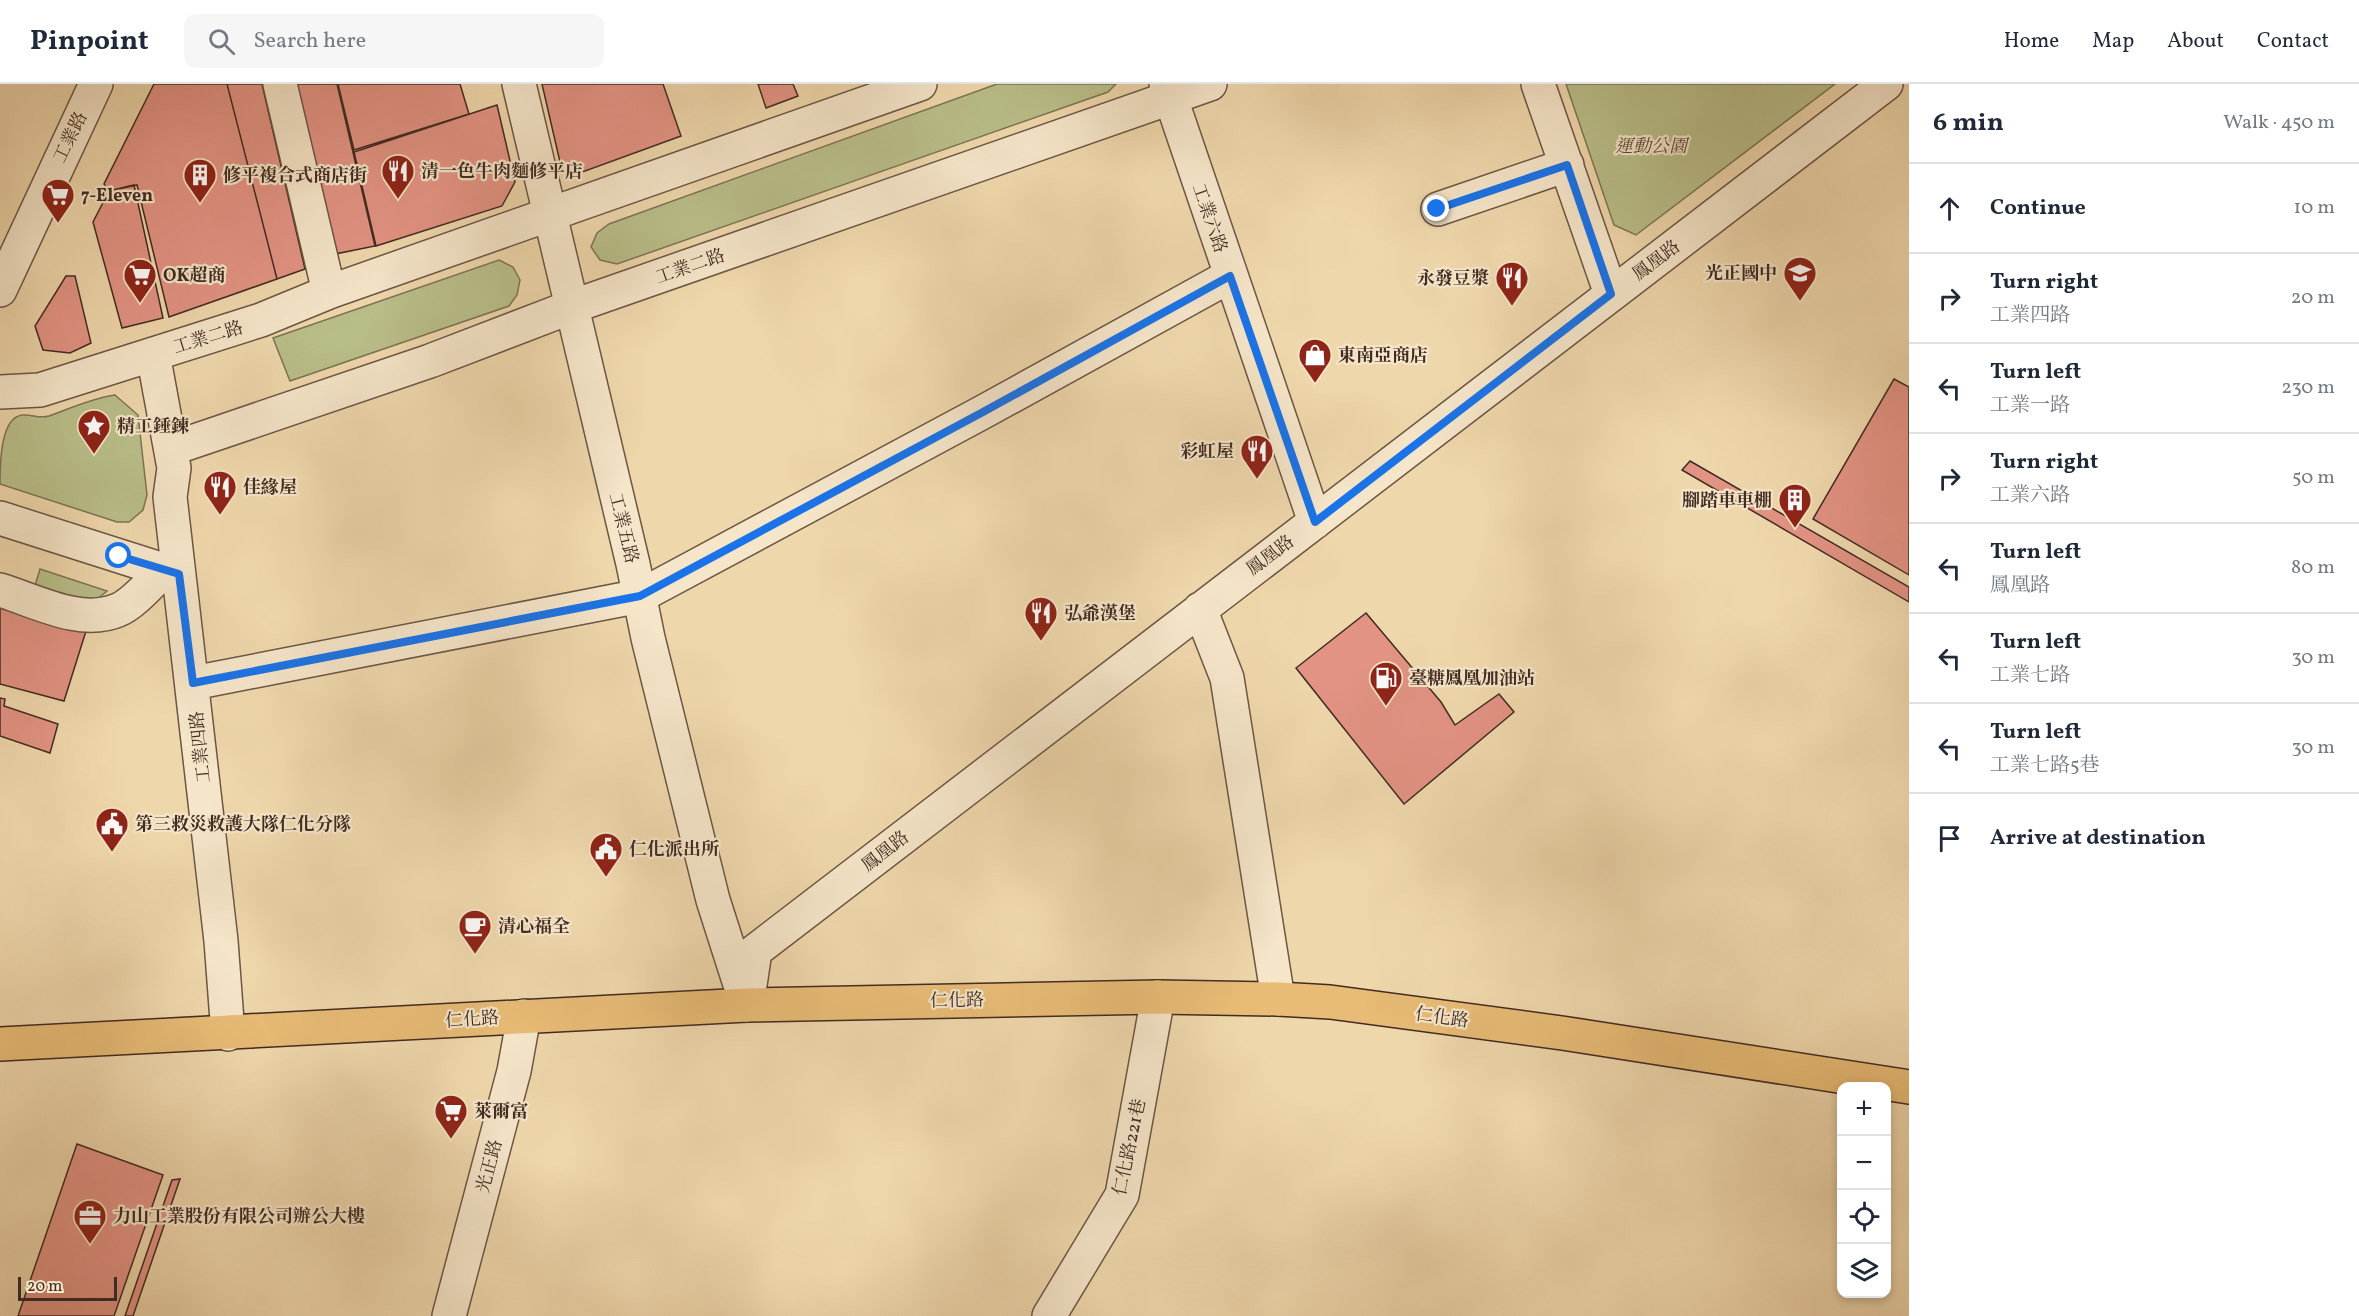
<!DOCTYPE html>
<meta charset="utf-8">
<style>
body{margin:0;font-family:Vollkorn,"Noto Serif TC",serif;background:#f6f6f7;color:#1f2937}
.controls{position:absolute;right:18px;bottom:18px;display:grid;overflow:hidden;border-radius:12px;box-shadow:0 3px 9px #0003}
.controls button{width:54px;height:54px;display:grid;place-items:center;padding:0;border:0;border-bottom:2px solid #e0e1e3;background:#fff;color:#1f2937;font:30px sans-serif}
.scale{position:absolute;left:18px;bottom:15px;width:99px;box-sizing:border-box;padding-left:6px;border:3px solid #412b22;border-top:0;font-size:16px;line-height:21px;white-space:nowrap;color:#412b22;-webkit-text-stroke:4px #f5e5c9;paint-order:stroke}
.stop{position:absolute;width:18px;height:18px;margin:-14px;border:4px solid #1a73e8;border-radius:50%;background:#fff}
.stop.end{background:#1a73e8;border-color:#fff;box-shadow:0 2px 6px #0008}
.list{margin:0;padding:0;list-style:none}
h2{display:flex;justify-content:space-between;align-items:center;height:78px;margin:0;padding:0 24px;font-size:26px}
h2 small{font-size:20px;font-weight:400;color:#747a83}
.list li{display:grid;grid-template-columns:39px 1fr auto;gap:18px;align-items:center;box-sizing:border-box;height:90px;padding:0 24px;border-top:2px solid #e0e1e3}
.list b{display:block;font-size:22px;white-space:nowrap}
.list p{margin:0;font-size:20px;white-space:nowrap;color:#747a83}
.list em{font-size:20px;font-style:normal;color:#747a83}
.icon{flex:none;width:33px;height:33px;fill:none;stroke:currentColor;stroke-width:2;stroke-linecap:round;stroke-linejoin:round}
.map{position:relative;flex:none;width:1909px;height:1232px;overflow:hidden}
header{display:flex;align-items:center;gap:36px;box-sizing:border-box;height:84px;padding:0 30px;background:#fff;border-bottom:2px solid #e0e1e3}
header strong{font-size:28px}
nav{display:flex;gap:33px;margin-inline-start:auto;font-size:21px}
.search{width:420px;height:54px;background:#f6f6f7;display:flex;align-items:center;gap:15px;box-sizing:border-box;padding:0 21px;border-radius:12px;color:#747a83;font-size:22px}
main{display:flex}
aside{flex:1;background:#fff}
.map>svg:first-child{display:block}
.green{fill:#b9be89;stroke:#7d7456;stroke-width:1.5}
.building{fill:#e39384;stroke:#412b22;stroke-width:1.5}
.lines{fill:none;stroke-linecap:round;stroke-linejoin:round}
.minor-casing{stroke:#6c5644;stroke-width:36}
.major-casing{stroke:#412b22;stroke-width:36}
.minor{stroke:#f5e5c9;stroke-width:33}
.major{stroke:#e8bc76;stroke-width:33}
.route{stroke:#1a73e8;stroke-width:8}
.labels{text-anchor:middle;stroke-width:4.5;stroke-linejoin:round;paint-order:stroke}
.street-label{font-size:18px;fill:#412b22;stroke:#f5e5c9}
.park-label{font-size:18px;font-style:italic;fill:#594837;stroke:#f5e5c9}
.poi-label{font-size:18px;font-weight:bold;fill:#412b22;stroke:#f5e5c9;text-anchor:start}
</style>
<header>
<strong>Pinpoint</strong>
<div class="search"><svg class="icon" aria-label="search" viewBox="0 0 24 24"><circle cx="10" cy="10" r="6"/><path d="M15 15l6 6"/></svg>Search here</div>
<nav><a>Home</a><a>Map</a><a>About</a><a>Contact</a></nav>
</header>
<main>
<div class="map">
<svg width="1909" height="1232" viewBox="0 0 1909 1232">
<rect width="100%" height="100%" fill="#efd7ac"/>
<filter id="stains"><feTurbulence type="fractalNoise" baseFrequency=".00333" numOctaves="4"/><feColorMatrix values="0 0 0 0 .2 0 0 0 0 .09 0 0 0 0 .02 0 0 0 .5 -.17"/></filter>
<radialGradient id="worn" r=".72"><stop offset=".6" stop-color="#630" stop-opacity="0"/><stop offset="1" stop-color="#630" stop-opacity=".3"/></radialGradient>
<path class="green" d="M997 0H1116L1108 8 617 180 600 176 591 163 597 149 609 140Z
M1566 0H1835L1636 151 1614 141Z
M499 176 513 183 520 196 517 211 509 222 290 297 273 254Z
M115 311 138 331 147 411 143 426 129 438H117L0 400C0 381 0 334 22 331 32 330 39 335 49 332 71 324 93 314 115 311Z
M40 485 107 507 95 517 34 505Z"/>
<path class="building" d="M154 0H227L277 195 169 233 137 101 109 107 104 100Z
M227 0H262L305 185 277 195Z
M292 0H337L375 162 335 170Z
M338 0H460L469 30 354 66Z
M542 0H663L681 52 577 90 560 78Z
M758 0H793L798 12 766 24Z
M497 21 515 98 502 122 376 162 354 68Z
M134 101 163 234 122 244 93 138 109 107Z
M66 192H75L91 259 70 269 43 266 35 242Z
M1894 295 1909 303V491L1813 435Z
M1690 377 1909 503V518L1682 386Z
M0 520 86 547 64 617 0 600Z
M1366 529 1441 618 1455 641 1499 610 1514 628 1404 720 1296 584Z
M0 614 5 615 4 622 58 640 50 669 0 652Z
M77 1060 163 1091 114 1232H18Z
M180 1095 133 1232H125L172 1096Z"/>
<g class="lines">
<g class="minor-casing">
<path id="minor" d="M280 0 329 208
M519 0 633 480 648 554 713 816 745 916
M1166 0 1315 438
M1538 0 1611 210
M1438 125 1567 81
M0 206 96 0
M153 270 174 384 170 413 221 857 228 950
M0 308 40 306 261 236 329 208 920 0
M171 365 430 277 571 223 1210 0
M0 434 179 491
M0 506C36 517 81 542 118 526 132 521 153 497 164 486
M1200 525 1227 594 1278 915
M193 599 640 512 983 328 1230 192
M747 921 755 867 1886 0
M449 1232 514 987 524 932
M1049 1232 1122 1111 1158 913"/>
</g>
<g class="major-casing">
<path id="major" d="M0 960 747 921 1158 913 1278 915 1330 918 1562 949 1909 1003"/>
</g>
<use href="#minor" class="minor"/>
<use href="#major" class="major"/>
</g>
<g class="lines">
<path class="route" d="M119 472 179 490 193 599 640 512 983 328 1230 192 1315 438 1611 210 1567 81 1437 125"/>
</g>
<defs>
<g id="restaurant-pin" transform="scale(1.725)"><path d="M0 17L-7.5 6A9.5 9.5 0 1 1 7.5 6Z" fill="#8f2418" stroke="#f5e5c9"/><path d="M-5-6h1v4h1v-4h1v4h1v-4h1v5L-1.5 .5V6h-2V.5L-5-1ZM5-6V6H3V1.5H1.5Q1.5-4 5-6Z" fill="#fff"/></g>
<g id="building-pin" transform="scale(1.725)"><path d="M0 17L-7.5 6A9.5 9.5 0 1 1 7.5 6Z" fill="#8f2418" stroke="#f5e5c9"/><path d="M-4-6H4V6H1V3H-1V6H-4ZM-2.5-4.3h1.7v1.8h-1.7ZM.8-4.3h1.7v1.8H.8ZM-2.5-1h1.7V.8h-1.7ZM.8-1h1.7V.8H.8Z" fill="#fff"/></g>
<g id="supermarket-pin" transform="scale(1.725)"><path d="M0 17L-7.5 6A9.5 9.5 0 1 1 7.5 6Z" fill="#8f2418" stroke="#f5e5c9"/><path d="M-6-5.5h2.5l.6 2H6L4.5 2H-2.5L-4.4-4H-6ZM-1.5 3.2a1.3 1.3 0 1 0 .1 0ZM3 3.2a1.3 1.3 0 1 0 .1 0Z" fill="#fff"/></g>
<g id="school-pin" transform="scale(1.725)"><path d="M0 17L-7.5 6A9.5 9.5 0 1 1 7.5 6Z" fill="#8f2418" stroke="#f5e5c9"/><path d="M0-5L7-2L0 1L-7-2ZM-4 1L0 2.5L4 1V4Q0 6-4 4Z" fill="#fff"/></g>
<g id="shop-pin" transform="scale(1.725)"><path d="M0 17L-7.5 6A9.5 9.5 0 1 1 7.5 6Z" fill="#8f2418" stroke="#f5e5c9"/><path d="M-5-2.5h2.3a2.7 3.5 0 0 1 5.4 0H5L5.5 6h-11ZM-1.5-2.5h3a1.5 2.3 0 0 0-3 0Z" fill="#fff"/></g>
<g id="sight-pin" transform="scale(1.725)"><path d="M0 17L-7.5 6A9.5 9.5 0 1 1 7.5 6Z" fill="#8f2418" stroke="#f5e5c9"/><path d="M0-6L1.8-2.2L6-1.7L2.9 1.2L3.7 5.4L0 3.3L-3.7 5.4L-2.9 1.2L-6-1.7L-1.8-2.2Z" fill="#fff"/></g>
<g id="fuel-pin" transform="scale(1.725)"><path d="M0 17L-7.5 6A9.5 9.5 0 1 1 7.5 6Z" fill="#8f2418" stroke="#f5e5c9"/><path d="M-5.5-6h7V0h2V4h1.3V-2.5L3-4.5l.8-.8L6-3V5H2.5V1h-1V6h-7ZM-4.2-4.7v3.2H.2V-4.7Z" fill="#fff"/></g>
<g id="civic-pin" transform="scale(1.725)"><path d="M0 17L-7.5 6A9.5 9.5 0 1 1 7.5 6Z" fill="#8f2418" stroke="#f5e5c9"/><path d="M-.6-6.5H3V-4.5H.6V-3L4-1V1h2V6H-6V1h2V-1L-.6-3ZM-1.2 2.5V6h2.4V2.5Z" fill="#fff"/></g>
<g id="cafe-pin" transform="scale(1.725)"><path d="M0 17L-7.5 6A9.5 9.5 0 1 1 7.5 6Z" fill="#8f2418" stroke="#f5e5c9"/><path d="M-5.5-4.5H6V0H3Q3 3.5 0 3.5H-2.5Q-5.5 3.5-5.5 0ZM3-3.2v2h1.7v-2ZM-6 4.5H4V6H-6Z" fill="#fff"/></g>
<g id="office-pin" transform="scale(1.725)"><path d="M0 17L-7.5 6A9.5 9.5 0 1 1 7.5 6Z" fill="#8f2418" stroke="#f5e5c9"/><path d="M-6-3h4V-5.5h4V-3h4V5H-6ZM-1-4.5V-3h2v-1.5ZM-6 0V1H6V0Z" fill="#fff"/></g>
</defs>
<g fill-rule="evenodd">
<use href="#restaurant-pin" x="398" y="87"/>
<use href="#building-pin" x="200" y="91"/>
<use href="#supermarket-pin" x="58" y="111"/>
<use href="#school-pin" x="1800" y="189"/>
<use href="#supermarket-pin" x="140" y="191"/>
<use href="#restaurant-pin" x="1512" y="194"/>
<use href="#shop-pin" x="1315" y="271"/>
<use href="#sight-pin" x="94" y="342"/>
<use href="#restaurant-pin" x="1257" y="367"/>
<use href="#restaurant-pin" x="220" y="403"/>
<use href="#building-pin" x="1795" y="416"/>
<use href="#restaurant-pin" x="1041" y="529"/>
<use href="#fuel-pin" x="1386" y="594"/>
<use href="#civic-pin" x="112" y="740"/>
<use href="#civic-pin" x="606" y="765"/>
<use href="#cafe-pin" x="475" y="842"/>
<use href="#supermarket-pin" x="451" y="1027"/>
<use href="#office-pin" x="90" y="1132"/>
</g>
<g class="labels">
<g class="street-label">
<text transform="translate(70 53) rotate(-64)" y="6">工業路</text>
<text transform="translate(1210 134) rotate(71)" y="6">工業六路</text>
<text transform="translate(1656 176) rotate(-37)" y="6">鳳凰路</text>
<text transform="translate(690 182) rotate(-19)" y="6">工業二路</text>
<text transform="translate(208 253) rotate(-17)" y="6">工業二路</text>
<text transform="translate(624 444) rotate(76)" y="6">工業五路</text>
<text transform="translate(1270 471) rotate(-37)" y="6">鳳凰路</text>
<text transform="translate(200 663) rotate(-96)" y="6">工業四路</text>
<text transform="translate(885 767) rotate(-38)" y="6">鳳凰路</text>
<text transform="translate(957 916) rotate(-1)" y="6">仁化路</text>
<text transform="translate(1442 933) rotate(8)" y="6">仁化路</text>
<text transform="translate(472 935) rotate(-4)" y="6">仁化路</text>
<text transform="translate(1129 1063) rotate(-78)" y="6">仁化路221巷</text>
<text transform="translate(489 1082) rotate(-75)" y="6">光正路</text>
</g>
<g class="park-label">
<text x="1651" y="68">運動公園</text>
</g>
<g class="poi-label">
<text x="421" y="93">清一色牛肉麵修平店</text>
<text x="223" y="97">修平複合式商店街</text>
<text x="81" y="117">7-Eleven</text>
<text x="1777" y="195" text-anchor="end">光正國中</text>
<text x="163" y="197">OK超商</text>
<text x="1489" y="200" text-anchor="end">永發豆漿</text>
<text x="1338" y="277">東南亞商店</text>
<text x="117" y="348">精工錘鍊</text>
<text x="1234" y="373" text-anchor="end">彩虹屋</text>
<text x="243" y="409">佳緣屋</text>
<text x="1772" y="422" text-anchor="end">腳踏車車棚</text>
<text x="1064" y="535">弘爺漢堡</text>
<text x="1409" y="600">臺糖鳳凰加油站</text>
<text x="135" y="746">第三救災救護大隊仁化分隊</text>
<text x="629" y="771">仁化派出所</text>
<text x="498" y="848">清心福全</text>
<text x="474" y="1033">萊爾富</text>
<text x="113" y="1138">力山工業股份有限公司辦公大樓</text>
</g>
</g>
<rect width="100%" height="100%" filter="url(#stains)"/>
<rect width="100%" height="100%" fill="url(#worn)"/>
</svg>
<div class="controls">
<button>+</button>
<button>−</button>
<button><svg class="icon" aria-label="locate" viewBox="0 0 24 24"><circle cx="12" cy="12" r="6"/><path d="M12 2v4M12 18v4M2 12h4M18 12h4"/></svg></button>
<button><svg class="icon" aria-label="layers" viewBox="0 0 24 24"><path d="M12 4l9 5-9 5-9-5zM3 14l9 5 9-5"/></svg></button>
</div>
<div class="scale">20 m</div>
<div class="stop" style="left:119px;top:472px"></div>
<div class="stop end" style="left:1437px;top:125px"></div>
</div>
<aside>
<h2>6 min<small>Walk · 450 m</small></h2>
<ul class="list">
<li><svg class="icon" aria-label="ahead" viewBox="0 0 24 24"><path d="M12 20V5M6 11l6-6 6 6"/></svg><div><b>Continue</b></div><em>10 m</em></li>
<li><svg class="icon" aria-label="right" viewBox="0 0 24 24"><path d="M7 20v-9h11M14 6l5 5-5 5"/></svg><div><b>Turn right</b><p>工業四路</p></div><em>20 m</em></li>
<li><svg class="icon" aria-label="left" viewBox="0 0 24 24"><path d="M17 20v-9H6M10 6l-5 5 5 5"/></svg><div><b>Turn left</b><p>工業一路</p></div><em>230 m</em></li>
<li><svg class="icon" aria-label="right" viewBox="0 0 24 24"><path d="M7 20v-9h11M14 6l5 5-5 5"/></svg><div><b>Turn right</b><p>工業六路</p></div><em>50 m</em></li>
<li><svg class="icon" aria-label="left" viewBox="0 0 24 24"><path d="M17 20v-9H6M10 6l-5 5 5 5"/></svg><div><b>Turn left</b><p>鳳凰路</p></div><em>80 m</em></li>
<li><svg class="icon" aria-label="left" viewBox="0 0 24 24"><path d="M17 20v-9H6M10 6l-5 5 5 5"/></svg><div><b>Turn left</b><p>工業七路</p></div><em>30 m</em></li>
<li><svg class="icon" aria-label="left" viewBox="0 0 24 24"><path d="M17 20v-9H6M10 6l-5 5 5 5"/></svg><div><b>Turn left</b><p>工業七路5巷</p></div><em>30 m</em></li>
<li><svg class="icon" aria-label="arrive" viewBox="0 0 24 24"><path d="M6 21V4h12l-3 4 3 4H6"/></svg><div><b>Arrive at destination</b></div></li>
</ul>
</aside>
</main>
